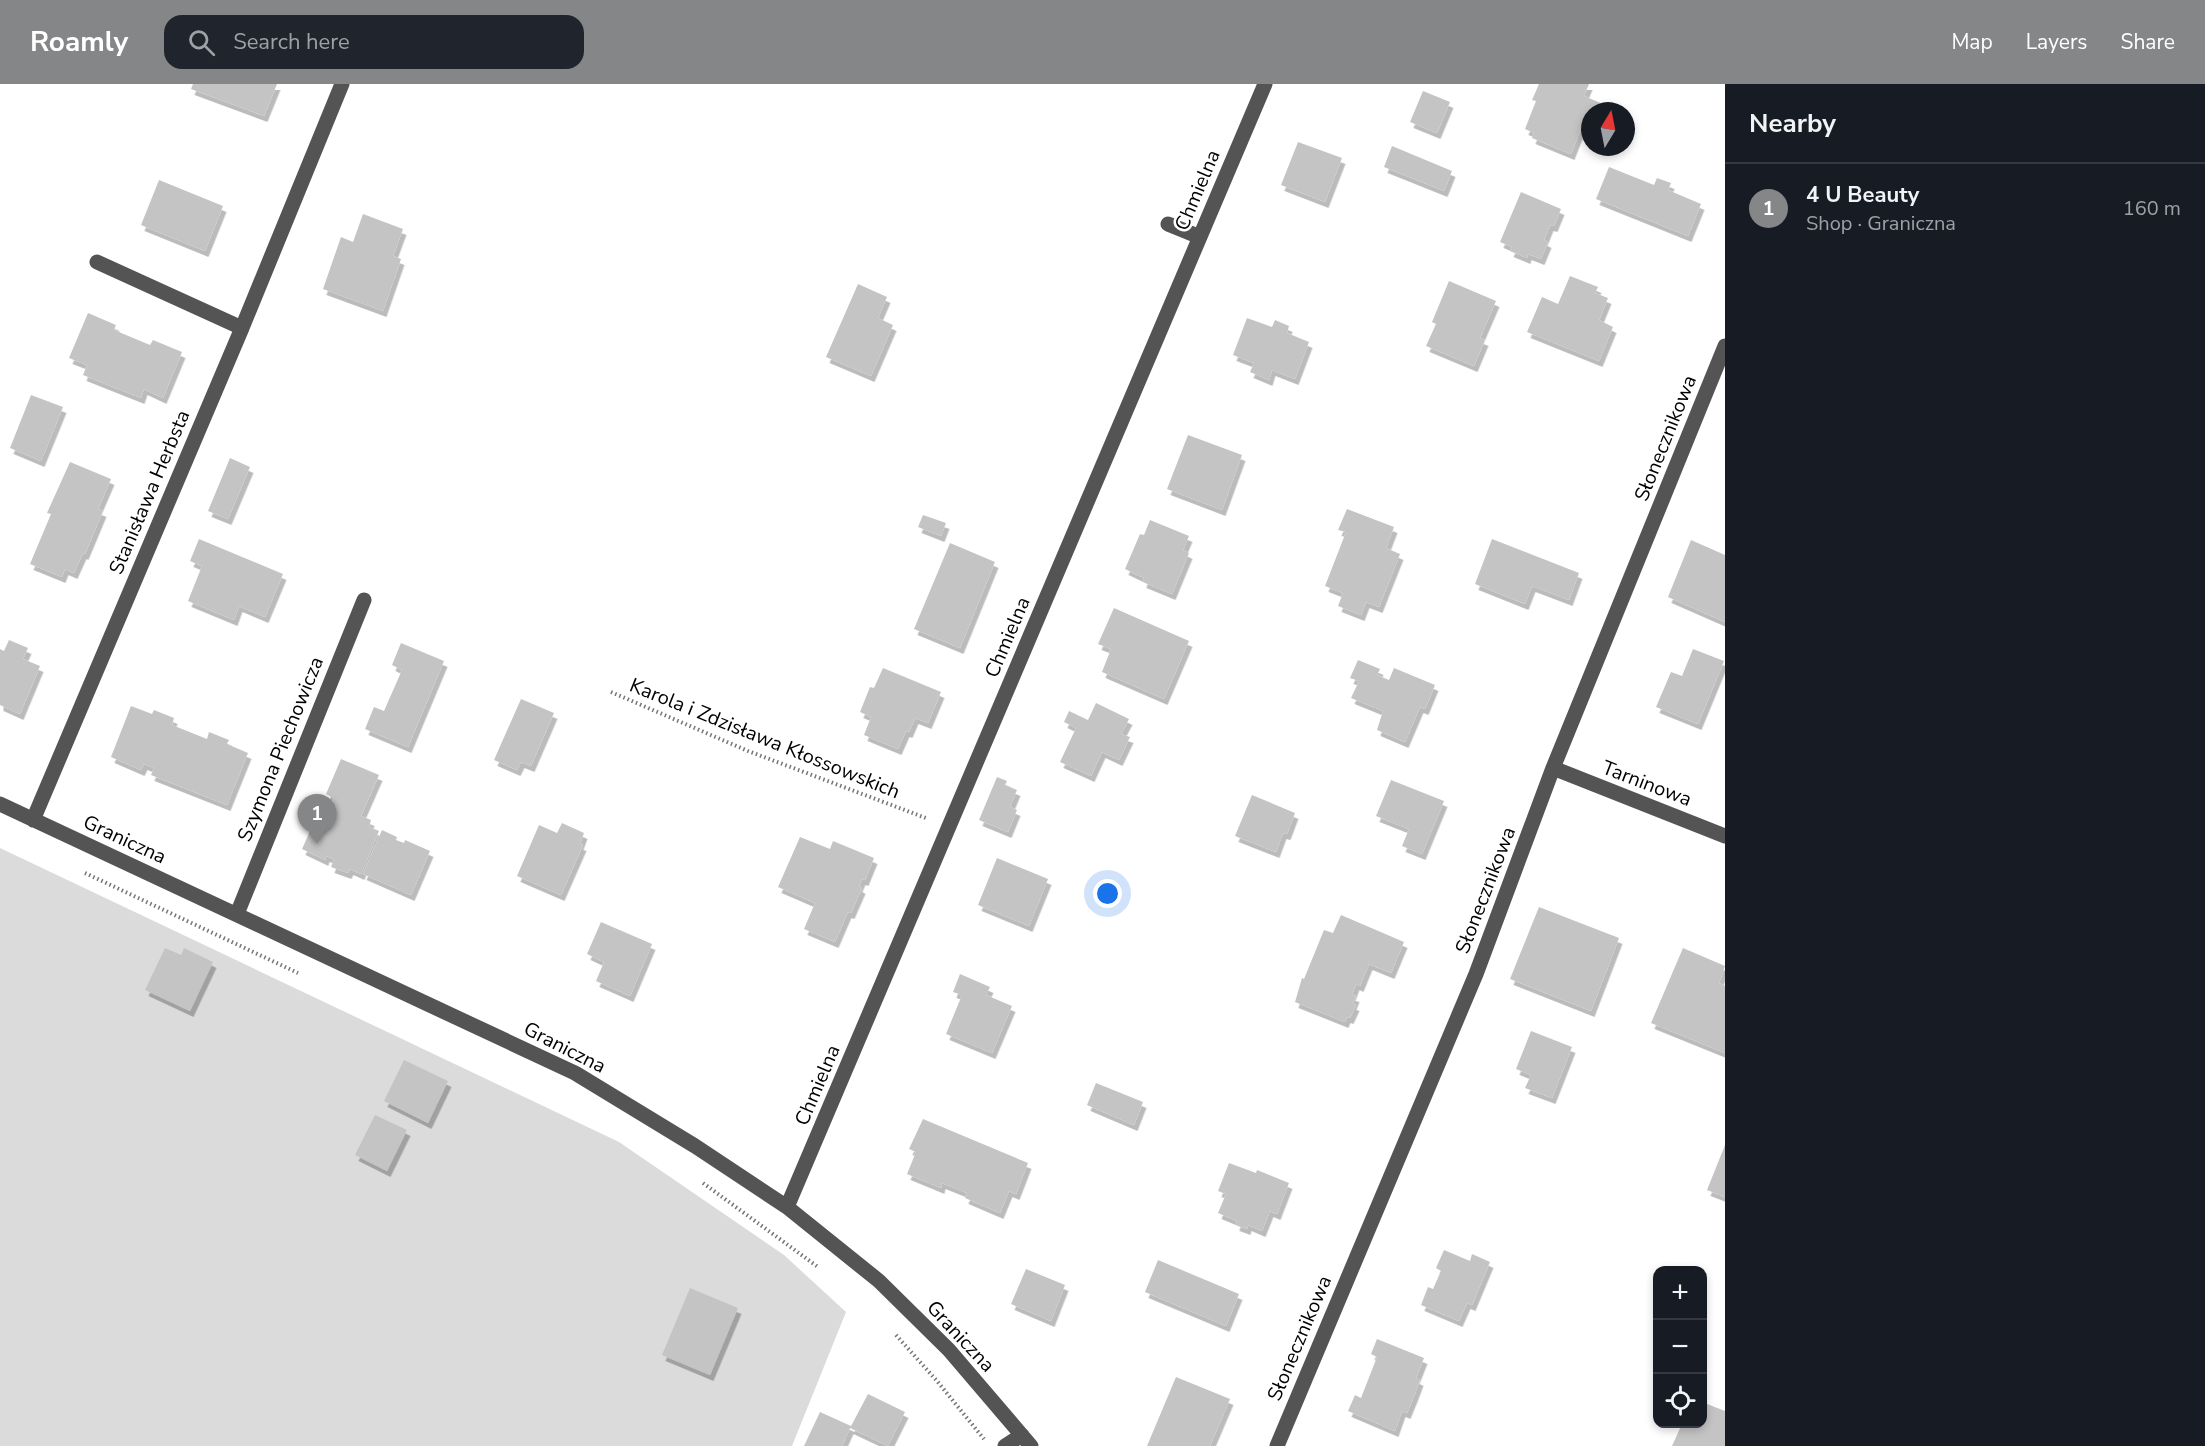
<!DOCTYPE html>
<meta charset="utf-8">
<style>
body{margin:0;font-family:"Nunito Sans",sans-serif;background:#20242c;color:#f1f3f6}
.controls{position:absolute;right:18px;bottom:18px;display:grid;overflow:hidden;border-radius:12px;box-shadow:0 3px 9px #0003}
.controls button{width:54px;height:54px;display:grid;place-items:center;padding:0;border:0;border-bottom:2px solid #363941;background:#171b24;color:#f1f3f6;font:30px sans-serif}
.compass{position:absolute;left:1581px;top:18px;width:54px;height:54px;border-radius:50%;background:#171b24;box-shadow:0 3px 9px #0003;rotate:10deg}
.you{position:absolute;left:1108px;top:810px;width:21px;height:21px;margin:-15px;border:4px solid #fff;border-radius:50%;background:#1a73e8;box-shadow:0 0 0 9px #1a73e833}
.badge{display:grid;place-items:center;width:39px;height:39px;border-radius:50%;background:#858687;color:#fff;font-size:20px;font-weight:700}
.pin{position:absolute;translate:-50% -50px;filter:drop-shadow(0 2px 3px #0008)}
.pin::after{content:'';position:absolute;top:32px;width:21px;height:18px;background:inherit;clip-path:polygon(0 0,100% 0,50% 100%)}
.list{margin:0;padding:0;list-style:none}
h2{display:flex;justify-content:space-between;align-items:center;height:78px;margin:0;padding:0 24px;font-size:26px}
h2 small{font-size:20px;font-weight:400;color:#9ea1a6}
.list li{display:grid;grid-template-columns:39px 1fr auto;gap:18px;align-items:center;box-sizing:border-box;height:90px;padding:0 24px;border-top:2px solid #363941}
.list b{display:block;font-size:22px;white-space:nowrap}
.list p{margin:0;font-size:20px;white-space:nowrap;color:#9ea1a6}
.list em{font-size:20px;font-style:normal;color:#9ea1a6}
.icon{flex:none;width:33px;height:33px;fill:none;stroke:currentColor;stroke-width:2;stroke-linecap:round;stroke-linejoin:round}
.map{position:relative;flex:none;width:1725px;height:1362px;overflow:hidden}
header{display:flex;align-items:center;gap:36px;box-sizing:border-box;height:84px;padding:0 30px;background:#858687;color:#fff}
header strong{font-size:28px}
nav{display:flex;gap:33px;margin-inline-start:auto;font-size:21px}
.search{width:420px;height:54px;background:#20242c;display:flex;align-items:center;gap:15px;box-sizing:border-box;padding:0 21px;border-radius:18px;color:#9ea1a6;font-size:22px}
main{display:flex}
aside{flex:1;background:#171b24}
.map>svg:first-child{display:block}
.green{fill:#dbdbdb}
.building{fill:#c4c4c4;filter:url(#shadow)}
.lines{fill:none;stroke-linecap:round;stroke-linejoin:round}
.path{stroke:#767676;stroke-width:4;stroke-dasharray:1.5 3;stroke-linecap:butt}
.minor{stroke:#545454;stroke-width:15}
.labels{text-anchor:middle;stroke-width:5;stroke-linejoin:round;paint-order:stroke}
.street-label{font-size:20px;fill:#000;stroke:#fff}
</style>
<header>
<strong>Roamly</strong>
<div class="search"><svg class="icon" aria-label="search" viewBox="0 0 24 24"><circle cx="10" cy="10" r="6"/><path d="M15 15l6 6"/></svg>Search here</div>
<nav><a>Map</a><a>Layers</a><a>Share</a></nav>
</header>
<main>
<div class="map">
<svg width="1725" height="1362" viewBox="0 0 1725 1362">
<defs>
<filter id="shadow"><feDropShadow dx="3.5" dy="6" stdDeviation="0" flood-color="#0004"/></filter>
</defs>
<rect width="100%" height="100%" fill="#fff"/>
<path class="green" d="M0 764 619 1058 784 1171 846 1228 792 1362H0Z"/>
<path class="building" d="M193 0H277L264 32 191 5Z
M1539 0H1589L1584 12 1603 20 1601 27H1590V50L1580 47 1571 70 1532 54 1534 49 1525 45 1536 17 1532 16Z
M1423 7 1450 18 1437 49 1410 38Z
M1298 58 1342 74 1325 118 1281 101Z
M1392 62 1452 87 1444 107 1384 83Z
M1609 83 1654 101 1657 94 1671 99 1668 106 1701 120 1688 152 1596 115Z
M159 96 223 122 205 167 141 141Z
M1521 108 1561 125 1554 142 1550 141 1544 156 1548 158 1541 175 1528 170 1527 174 1510 167 1512 163 1500 158Z
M363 130 403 145 393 172 401 175 383 227 323 205 341 153 353 158Z
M1570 192 1598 203 1595 209 1608 214 1599 236 1613 243 1599 277 1527 248 1542 213 1558 220Z
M1449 197 1496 217 1480 254 1485 256 1474 282 1426 262 1436 240 1432 238Z
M858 200 887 213 878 234 893 241 871 292 826 273Z
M88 229 116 241 114 246 150 261 153 256 182 268 163 314 144 305 141 314 83 291 87 281 69 274Z
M1247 234 1272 243 1275 236 1289 242 1287 249 1309 258 1295 295 1272 286 1269 296 1250 288 1254 279 1233 271Z
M31 311 63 323 41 377 10 364Z
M1188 351 1242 371 1222 426 1167 405Z
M230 374 250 383 228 435 208 427Z
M70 378 111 395 98 425 103 427 85 470 83 469 74 489 65 485 62 493 30 480 51 430 47 429Z
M1347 425 1394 443 1386 464 1400 470 1379 523 1366 518 1361 531 1338 522 1343 509 1325 502 1346 448 1338 446Z
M923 431 946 439 941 452 918 443Z
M1150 436 1189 452 1183 466 1189 469 1172 510 1143 498 1144 494 1125 485 1140 450 1144 451Z
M199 455 283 490 265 533 239 522 234 536 188 517 202 482 190 477Z
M1492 455 1579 489 1569 516 1532 502 1525 520 1475 500Z
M1691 456 1725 471V538L1668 513Z
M950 459 995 478 960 564 914 545Z
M1114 524 1189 557 1164 615 1102 588 1111 565 1098 560Z
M9 556 28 564 23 575 40 582 20 630 0 621V565L4 567Z
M401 559 444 577 408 663 365 645 374 623 384 627 402 586 392 581Z
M1693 565 1724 577 1698 640 1656 623 1671 588 1682 592Z
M1358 576 1380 585 1377 591 1389 596 1394 584 1435 601 1425 625 1420 623 1405 658 1377 646 1383 627 1351 614 1359 597 1350 594Z
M883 584 941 608 928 639 915 634 909 648 906 647 898 665 864 651 871 633 860 628 870 603 874 604Z
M521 615 554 629 531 682 521 678 517 686 494 676Z
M1096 619 1129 635 1121 650 1130 653 1119 676 1102 668 1091 692 1060 678 1076 644 1064 638 1069 627 1088 636Z
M131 622 152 630 154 626 174 634 172 641 207 655 209 648 229 656 227 660 248 669 227 721 151 691 154 684 144 680 141 686 111 673Z
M341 675 379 691 361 732 371 736 369 743 379 747 361 790 350 785 348 789 331 783 334 775 326 772 325 776 302 765 324 716 332 719 334 714 326 710Z
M997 693 1007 697 1005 701 1017 706 1010 723 1017 726 1008 748 979 736Z
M1391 696 1444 717 1422 770 1402 762 1409 745 1376 732Z
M1252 711 1295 729 1287 750 1283 749 1276 768 1235 752Z
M562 739 584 749 580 760 583 761 561 811 517 792 539 741 557 749Z
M382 746 397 753 396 756 404 759 405 756 430 767 411 811 363 790Z
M800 753 830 765 833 757 874 774 865 796 862 795 859 802 862 804 851 829 848 828 835 858 804 845 815 819 778 803Z
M997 774 1048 795 1029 842 978 821Z
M1539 823 1619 854 1591 927 1510 895Z
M1341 831 1404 858 1391 889 1369 880 1360 902 1356 900 1352 911 1356 912 1353 920 1356 921 1350 934 1347 933 1345 938 1295 918 1302 894 1304 895 1324 846 1333 849Z
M601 838 652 860 630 912 596 897 604 878 587 870Z
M165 864 181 871 184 864 213 878 190 927 145 906Z
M1683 864 1725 882 1719 899 1725 902V969L1651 939Z
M960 890 990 903 986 911 1012 922 992 969 946 950 962 911 953 908Z
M1531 947 1572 963 1552 1014 1525 1004 1531 991 1516 985Z
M404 976 448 997 428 1039 384 1017Z
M1096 999 1143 1018 1134 1041 1087 1021Z
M375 1031 407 1046 387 1087 355 1071Z
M923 1035 1028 1079 1016 1110 1009 1107 1000 1129 965 1114 967 1109 942 1099 941 1104 907 1090 916 1068 909 1065Z
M1725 1061V1113L1707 1106Z
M1229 1079 1256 1089 1257 1086 1289 1099 1277 1130 1270 1127 1262 1147 1248 1141 1247 1145 1236 1141 1237 1137 1218 1129 1226 1110 1218 1107Z
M1444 1166 1470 1177 1472 1170 1490 1178 1472 1221 1467 1219 1459 1237 1421 1221 1428 1203 1433 1205 1441 1187 1436 1184Z
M1158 1176 1239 1210 1226 1242 1145 1208Z
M1026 1185 1065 1201 1051 1237 1011 1220Z
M690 1204 738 1224 710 1291 662 1271Z
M1377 1255 1424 1274 1416 1294 1420 1296 1414 1312 1407 1329 1402 1327 1395 1347 1348 1327 1355 1311 1361 1314 1377 1273 1371 1270Z
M1176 1293 1230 1315 1210 1362H1147Z
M868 1310 905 1328 888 1362 850 1344Z
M1702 1318 1725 1327V1362H1672L1682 1340H1702Z
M820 1328 851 1342 842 1362H804Z"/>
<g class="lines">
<path class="path" d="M611 608 748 667 926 734
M85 789 298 889
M703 1099 818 1183
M896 1251 937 1297 984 1355"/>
<path class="minor" d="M1168 140 1200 153
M242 244 342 0
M1553 684 1725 752
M0 720 575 989 695 1062 787 1123 879 1197 949 1266 1031 1362
M33 736 242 244 97 178
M237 830 364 516
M787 1123 1265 0
M1005 1362 1022 1351
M1277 1362 1476 890 1553 684 1725 262"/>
</g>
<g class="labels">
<g class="street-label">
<text transform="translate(1197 106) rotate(-67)" y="7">Chmielna</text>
<text transform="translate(1665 354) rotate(-68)" y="7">Słonecznikowa</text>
<text transform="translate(149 408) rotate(-67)" y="7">Stanisława Herbsta</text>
<text transform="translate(1007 553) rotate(-67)" y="7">Chmielna</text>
<text transform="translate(765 654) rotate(22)" y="7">Karola i Zdzisława Kłossowskich</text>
<text transform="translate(280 665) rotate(-68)" y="7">Szymona Piechowicza</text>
<text transform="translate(1647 699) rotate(21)" y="7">Tarninowa</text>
<text transform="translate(125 755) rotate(25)" y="7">Graniczna</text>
<text transform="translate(1485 806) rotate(-69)" y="7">Słonecznikowa</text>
<text transform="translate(565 963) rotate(27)" y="7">Graniczna</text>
<text transform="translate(817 1001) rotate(-67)" y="7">Chmielna</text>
<text transform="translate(961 1252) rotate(47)" y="7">Graniczna</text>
<text transform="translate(1299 1254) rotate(-67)" y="7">Słonecznikowa</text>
</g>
</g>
</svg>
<div class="controls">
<button>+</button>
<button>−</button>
<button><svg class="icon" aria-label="locate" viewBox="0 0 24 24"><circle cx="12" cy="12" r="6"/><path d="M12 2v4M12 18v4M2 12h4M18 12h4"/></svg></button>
</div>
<svg class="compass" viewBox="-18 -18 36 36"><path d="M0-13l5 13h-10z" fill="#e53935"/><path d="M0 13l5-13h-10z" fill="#9ea1a6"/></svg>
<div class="you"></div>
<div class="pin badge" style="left:317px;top:760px">1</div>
</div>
<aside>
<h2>Nearby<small></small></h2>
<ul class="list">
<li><span class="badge">1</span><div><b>4 U Beauty</b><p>Shop · Graniczna</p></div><em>160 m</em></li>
</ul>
</aside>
</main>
